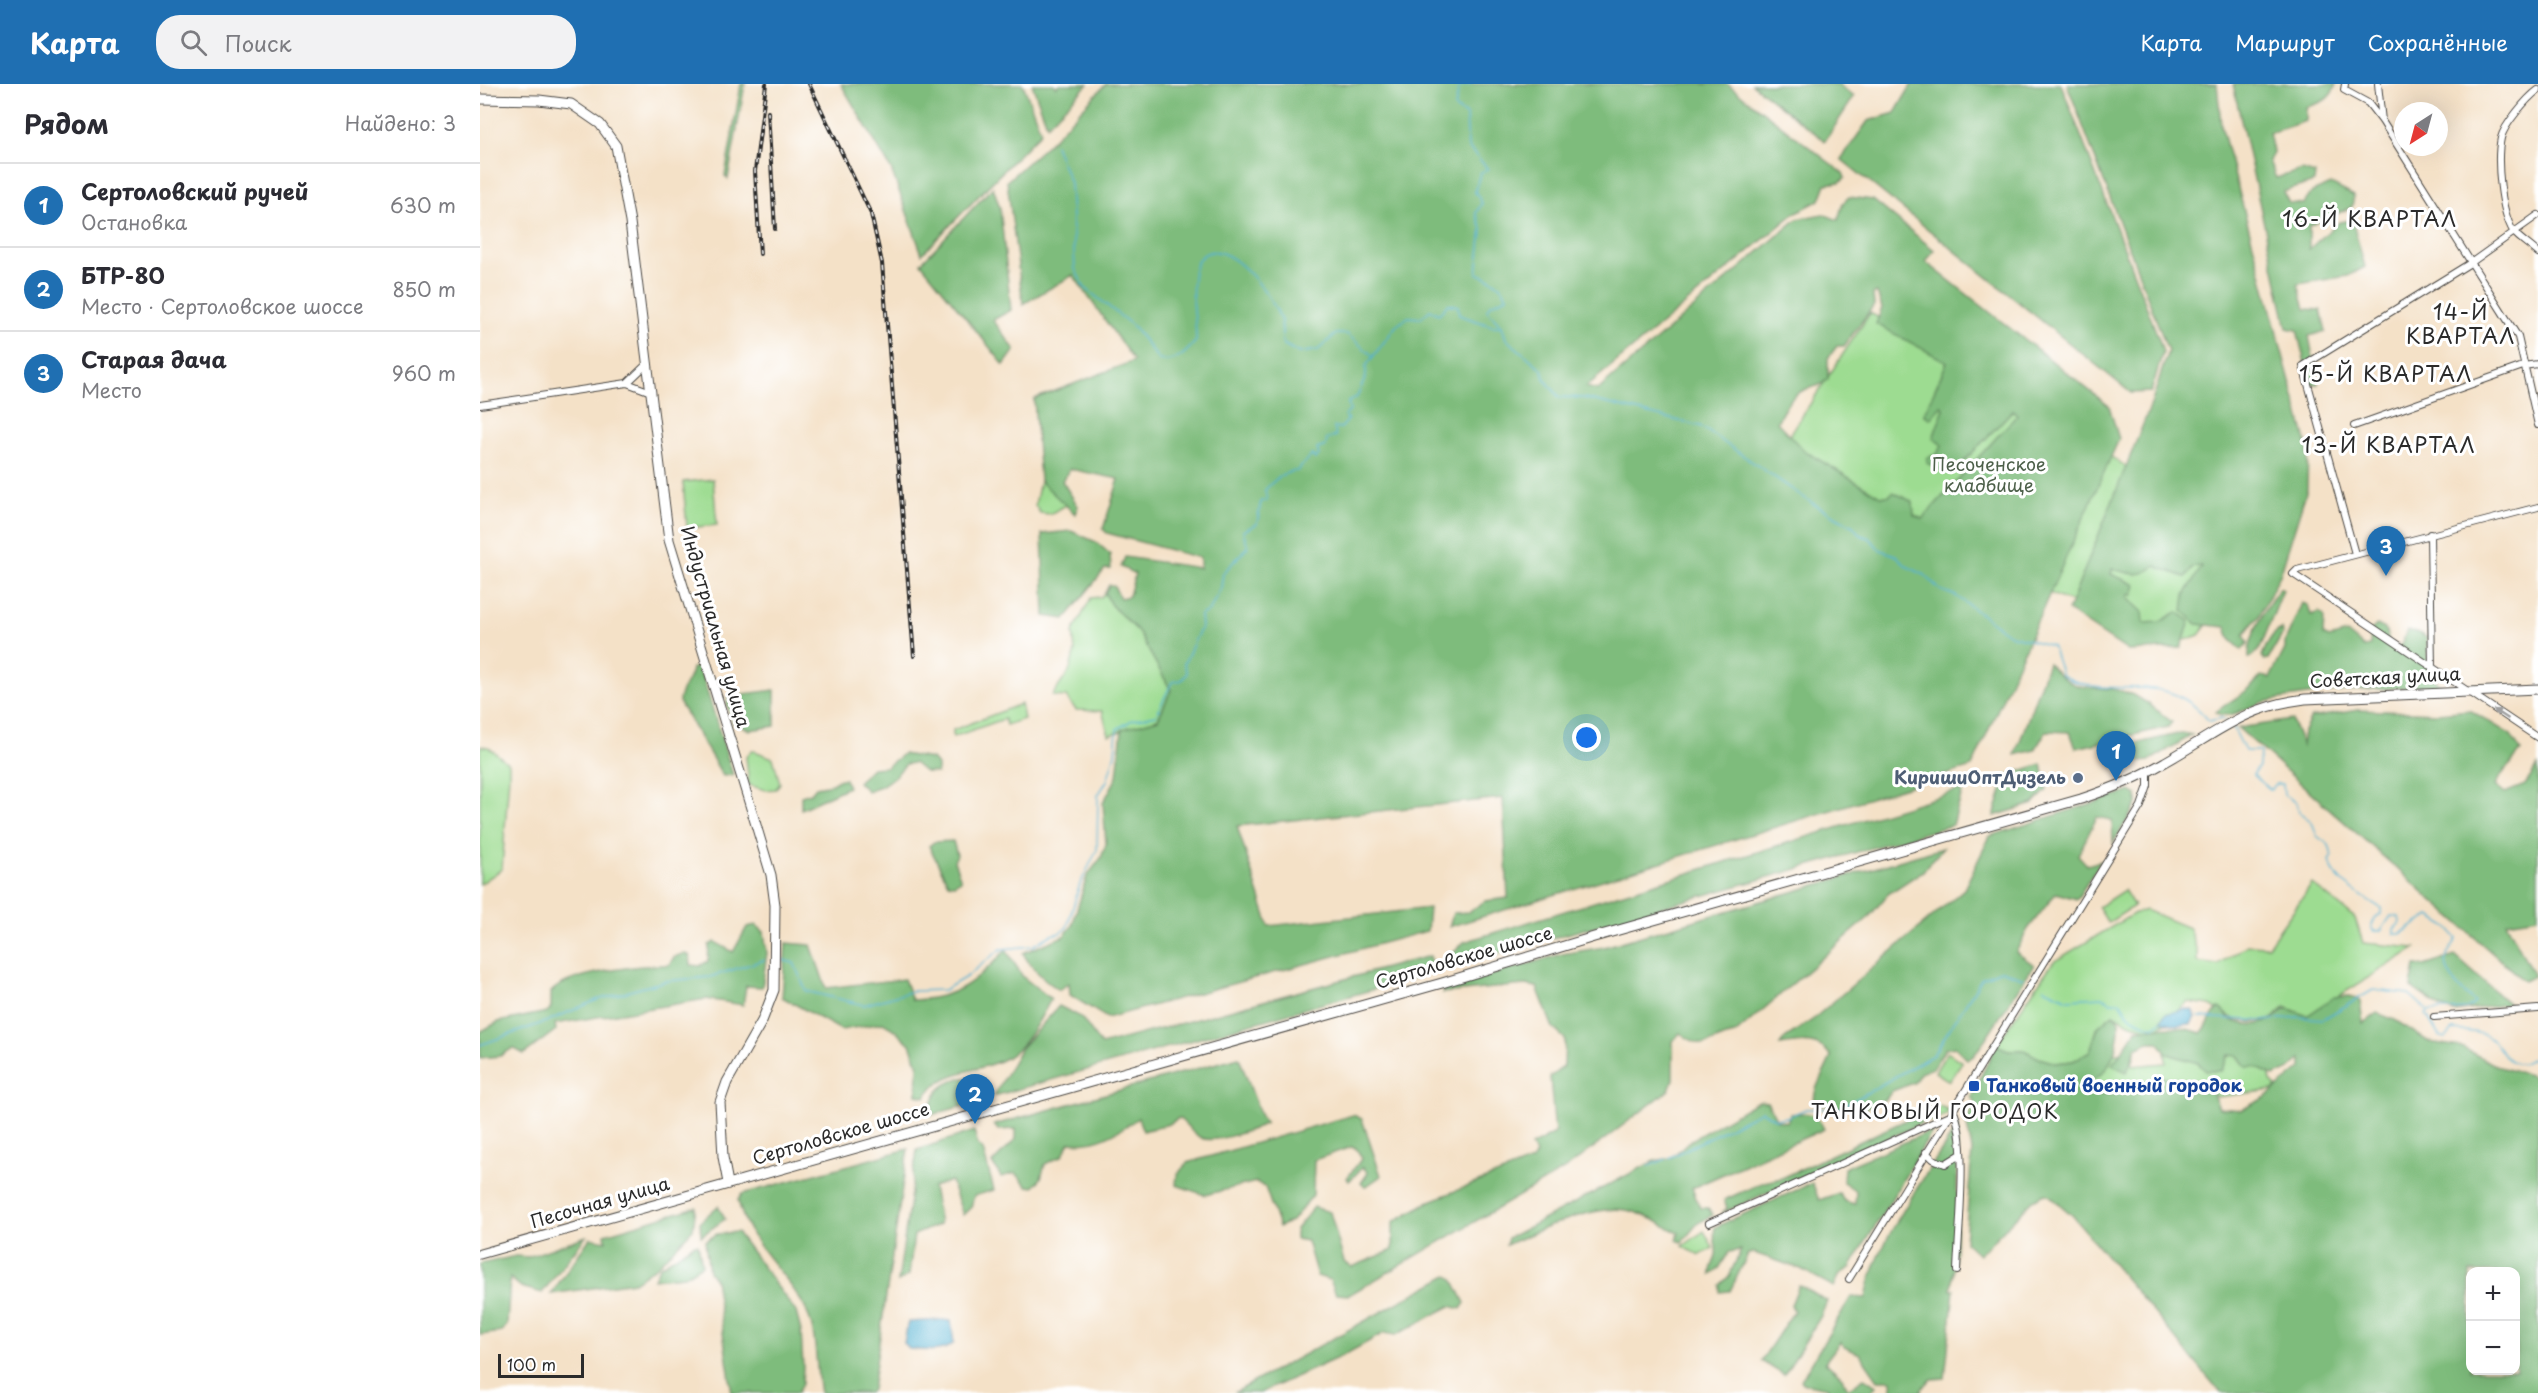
<!DOCTYPE html>
<html lang="ru">
<meta charset="utf-8">
<style>
body{margin:0;font-family:"Playpen Sans",sans-serif;background:#f2f2f3;color:#2b2b33}
.controls{position:absolute;right:18px;bottom:18px;display:grid;overflow:hidden;border-radius:12px;box-shadow:0 6px 24px #0002}
.controls button{width:54px;height:54px;display:grid;place-items:center;padding:0;border:0;border-bottom:2px solid #e1e1e2;background:#fff;color:#2b2b33;font:30px sans-serif}
.compass{position:absolute;left:1914px;top:18px;width:54px;height:54px;border-radius:50%;background:#fff;box-shadow:0 6px 24px #0002;rotate:216deg}
.scale{position:absolute;left:18px;bottom:15px;width:86px;box-sizing:border-box;padding-left:6px;border:3px solid #2b2b2b;border-top:0;font-size:16px;line-height:21px;white-space:nowrap;color:#2b2b2b;-webkit-text-stroke:4px #fff;paint-order:stroke}
.you{position:absolute;left:1107px;top:654px;width:21px;height:21px;margin:-15px;border:4px solid #fff;border-radius:50%;background:#1a73e8;box-shadow:0 0 0 9px #1a73e833}
.badge{display:grid;place-items:center;width:39px;height:39px;border-radius:50%;background:#1f6fb2;color:#fff;font-size:20px;font-weight:700}
.pin{position:absolute;translate:-50% -50px;filter:drop-shadow(0 2px 3px #0008)}
.pin::after{content:'';position:absolute;top:32px;width:21px;height:18px;background:inherit;clip-path:polygon(0 0,100% 0,50% 100%)}
.list{margin:0;padding:0;list-style:none}
h2{display:flex;justify-content:space-between;align-items:center;height:78px;margin:0;padding:0 24px;font-size:26px}
h2 small{font-size:20px;font-weight:400;color:#7c7c81}
.list li{display:grid;grid-template-columns:39px 1fr auto;gap:18px;align-items:center;box-sizing:border-box;height:84px;padding:0 24px;border-top:2px solid #e1e1e2}
.list b{display:block;font-size:22px;white-space:nowrap}
.list p{margin:0;font-size:20px;white-space:nowrap;color:#7c7c81}
.list em{font-size:20px;font-style:normal;color:#7c7c81}
.icon{flex:none;width:33px;height:33px;fill:none;stroke:currentColor;stroke-width:2;stroke-linecap:round;stroke-linejoin:round}
.map{position:relative;flex:none;width:2058px;height:1309px;overflow:hidden}
header{display:flex;align-items:center;gap:36px;box-sizing:border-box;height:84px;padding:0 30px;background:#1f6fb2;color:#fff}
header strong{font-size:28px}
nav{display:flex;gap:33px;margin-inline-start:auto;font-size:21px}
.search{width:420px;height:54px;background:#f2f2f3;display:flex;align-items:center;gap:15px;box-sizing:border-box;padding:0 21px;border-radius:24px;color:#7c7c81;font-size:22px}
main{display:flex}
aside{flex:1;background:#fff}
.map>svg:first-child{display:block}
.green{fill:#9ddc91;stroke:#64845e;stroke-width:1.5}
.forest{fill:#7ebc7b;stroke:#547453;stroke-width:1.5;fill-rule:evenodd}
.water{fill:#54b2d2;stroke:#406e7e;stroke-width:1.5}
.lines{fill:none;stroke-linecap:round;stroke-linejoin:round}
.stream{stroke:#54b2d2;stroke-width:1.5}
.street-casing{stroke:#494642;stroke-width:8}
.secondary-casing{stroke:#494642;stroke-width:11}
.street{stroke:#fff;stroke-width:6}
.secondary{stroke:#fff;stroke-width:9}
.rail-casing{stroke:#2b2b2b;stroke-width:4}
.rail{stroke:#fff;stroke-width:1.5;stroke-dasharray:4.5;stroke-linecap:butt}
.oneway{fill:#a0a0a0}
.service-dot{fill:#5c6f8a;stroke:#fff;stroke-width:2}
.transit-dot{fill:#1a4fb4;stroke:#fff;stroke-width:2}
.labels{text-anchor:middle;stroke-width:6;stroke-linejoin:round;paint-order:stroke}
.park-label{font-size:18px;fill:#4d604a;stroke:#fff}
.street-label{font-size:18px;fill:#2b2b2b;stroke:#fff}
.service-label{font-size:18px;font-weight:bold;fill:#4e5e75;stroke:#fff;text-anchor:end}
.transit-label{font-size:18px;font-weight:bold;fill:#164399;stroke:#fff;text-anchor:start}
.neighbourhood-label{font-size:20px;letter-spacing:1.5px;fill:#2b2b2b;stroke:#fff}
.quarter-label{font-size:21px;letter-spacing:1.5px;fill:#2b2b2b;stroke:#fff}
</style>
<header>
<strong>Карта</strong>
<div class="search"><svg class="icon" aria-label="search" viewBox="0 0 24 24"><circle cx="10" cy="10" r="6"/><path d="M15 15l6 6"/></svg>Поиск</div>
<nav><a>Карта</a><a>Маршрут</a><a>Сохранённые</a></nav>
</header>
<main>
<aside>
<h2>Рядом<small>Найдено: 3</small></h2>
<ul class="list">
<li><span class="badge">1</span><div><b>Сертоловский ручей</b><p>Остановка</p></div><em>630 m</em></li>
<li><span class="badge">2</span><div><b>БТР-80</b><p>Место · Сертоловское шоссе</p></div><em>850 m</em></li>
<li><span class="badge">3</span><div><b>Старая дача</b><p>Место</p></div><em>960 m</em></li>
</ul>
</aside>
<div class="map">
<svg width="2058" height="1309" viewBox="0 0 2058 1309">
<rect width="100%" height="100%" fill="#fff"/>
<filter id="ink" filterUnits="userSpaceOnUse"><feTurbulence type="fractalNoise" baseFrequency=".0167" numOctaves="2"/><feDisplacementMap in="SourceGraphic" scale="12" xChannelSelector="R" yChannelSelector="G"/><feConvolveMatrix kernelMatrix="1 2 1 2 8 2 1 2 1" color-interpolation-filters="sRGB"/></filter>
<filter id="wash" filterUnits="userSpaceOnUse"><feTurbulence type="fractalNoise" baseFrequency=".008" numOctaves="4" result="noise"/><feDisplacementMap in="SourceGraphic" scale="24" xChannelSelector="R" yChannelSelector="G"/><feGaussianBlur stdDeviation="1.35" result="paint"/><feColorMatrix in="noise" values="0 0 0 0 0 0 0 0 0 0 0 0 0 0 0 0 0 1.4 0 .05"/><feComposite in="paint" operator="in"/></filter>
<g filter="url(#wash)">
<rect width="100%" height="100%" fill="#f4e1c7"/>
<path class="green" d="M1390 229 1496 287 1803 482 1799 491 1733 533 1719 551 1700 558 1578 513 1470 462 1307 355Z
M233 395 237 441 207 444 203 398Z
M560 397 586 421 570 430 560 429 555 421Z
M625 509 631 521 657 546 691 606 678 635 629 651 622 627 596 626 586 613 572 612 589 588 595 567 593 548 611 514 621 513Z
M541 620 544 635 526 641 524 635 473 653V646Z
M0 662 8 663 29 680V691L22 785 0 800Z
M272 666 293 674 300 699 296 705 285 706 269 701 266 673Z
M1832 800 1875 834 1883 859 1936 864 1827 932 1805 923 1791 936 1772 938 1756 936 1730 921 1708 918 1694 930V934L1674 946 1651 940 1633 930 1618 943 1610 967 1593 977 1576 979 1558 974 1544 966H1528L1516 961 1573 878 1655 829 1666 826 1709 844 1717 867V878L1738 881 1767 861 1788 862Z
M1644 806 1654 822 1628 839 1618 823Z
M1684 953 1737 956 1746 974 1762 966 1789 987 1791 997 1796 1003 1793 1006 1737 1013 1719 997 1661 999 1635 1010 1597 1008 1630 971 1656 964 1652 982 1686 979Z
M1467 968 1482 978 1469 997 1455 988Z
M1455 1020 1469 1026 1466 1031 1450 1038 1444 1025Z
M1224 1147 1233 1164 1219 1172 1203 1162Z"/>
<path class="forest" d="M261 0H265L248 95 245 92Z
M361 0H543L561 48 442 170 411 85Z
M552 0H574L576 3 579 0H608L567 41Z
M626 0H1247L1363 89 1365 94 1360 98 1346 100 1340 116 1315 129 1106 303 1118 306 1317 135 1343 130 1358 136 1363 119 1369 113 1393 116 1454 166 1446 178 1629 322 1639 355 1492 683 969 843 973 829 989 828 1005 817 1028 814 1023 714 757 742 789 842 949 824 947 847 627 934 590 911 589 899 579 906C566 897 550 883 543 869L584 852 592 842 607 792 621 774 626 760 623 719 637 693 642 645 678 635 691 606 657 546 631 521 625 509 629 501 634 502 640 514 649 512 655 490 641 483 645 473 720 484V474L627 449 623 445 639 395 590 385 582 397 598 422 595 430 560 397 554 315 654 277 593 191 543 220 527 97 567 61ZM1397 209 1402 224 1396 240 1467 278 1444 330 1450 335 1461 322 1464 324 1453 354 1462 361 1457 370 1447 374V379L1466 389 1474 388 1533 326 1537 331 1442 435 1434 431 1433 418 1413 408 1409 412H1400L1324 367 1297 338C1303 327 1310 312 1322 307 1334 301 1337 305 1348 295V274L1357 262H1364L1394 221 1393 210Z
M1272 0H1358L1374 13 1345 57Z
M1432 0H1581L1680 258 1683 268 1671 308 1651 309 1361 75 1388 37 1415 29Z
M1587 0H1737L1741 41 1828 364 1827 405 1800 491 1779 532 1764 550 1768 559 1762 566 1750 555 1746 543 1717 540 1703 527 1705 511 1722 482 1714 483 1705 493 1675 482C1660 495 1650 489 1632 485L1631 490 1656 501 1653 511 1649 510 1648 514 1663 528 1664 539 1680 538 1697 528 1710 537 1701 564 1648 567 1588 527 1672 318 1688 267Z
M1753 0H1856C1851 16 1841 19 1826 23V37L1789 49 1793 68 1789 77 1796 94 1822 86 1835 90 1834 98 1803 108 1809 119 1824 120 1832 108 1851 100 1874 112 1872 123 1829 142V165L1859 138 1872 136 1885 183 1868 192 1818 200 1825 225 1841 226 1846 247 1829 252 1838 300H1830L1817 246 1807 244Z
M513 103 520 124 531 226 513 236 535 266 524 281 441 179Z
M591 447 616 458 630 470 631 485H625L585 535 565 532 562 450Z
M1800 504 1803 506 1779 567 1769 574C1767 554 1787 521 1800 504Z
M1822 519 1828 521 1831 531 1839 528 1844 532 1843 551 1849 554 1867 549 1884 563 1890 562 1891 546 1897 541 1905 545 1909 558 1916 563 1921 561 1927 547 1939 549 1947 554 1949 589 1961 602C1902 605 1843 606 1784 618 1770 621 1749 638 1736 628 1751 615 1770 608 1781 592L1790 594 1805 565V558Z
M1802 545V551L1788 575 1784 576 1782 572C1787 560 1790 550 1802 545Z
M1568 579C1601 618 1616 595 1653 611 1667 617 1680 629 1692 638L1688 643 1596 664 1590 648 1566 647 1555 666 1535 671Z
M217 583 223 594 253 691 243 692 199 618C199 604 211 598 212 584Z
M295 606V642L270 646 253 639 247 621 248 612Z
M1878 626 1958 629 1990 626 2031 651 2041 667C2032 679 2022 688 2015 701L2025 709 2045 701 2058 682V833L2026 838 2054 892 2044 897 1758 644 1812 636 1822 661 1824 647 1831 634Z
M1702 649 1712 651 1669 677 1633 681 1628 666Z
M423 670 452 675 457 681V689L445 688 434 679 426 680 414 693 401 702 387 707 378 698 392 684 406 683Z
M1562 680 1567 706 1553 720 1514 732 1527 691Z
M360 695H365L368 703 321 725V712L331 709 336 703 352 700Z
M1483 705 1473 741 970 883 968 874 984 858Z
M1651 707 1657 711V720L1633 759 1632 736 1617 733 1598 771 1607 781 1621 777 1597 815 1576 809 1548 845 1536 868 1554 881 1494 972 1487 975 1475 963 1465 965 1453 984 1440 989 1434 999 1412 1007 1406 1015 1378 1028 1369 1019 1353 1026 1345 1020 1336 1023C1329 1007 1346 989 1351 972 1338 954 1320 958 1300 961L1305 954 1331 937 1484 805 1510 752Z
M473 757 477 771 474 777 481 796 474 800 468 799 449 762 454 758Z
M1463 764 1443 787 1408 810 1388 834 1255 950C1224 955 1231 971 1200 949L1193 957V995L1189 1006 1087 1084 869 1211 856 1210 850 1196 837 1192 827 1157 816 1155V1145L834 1123 850 1128 864 1178 872 1183 913 1166V1138L950 1117 1052 1077 1056 1070 1051 1062 1075 1049 1070 993 1084 982 1085 955 1073 944 1057 903 1045 901 963 909 964 905 1082 870 1124 863Z
M276 841 284 848 287 869 282 903 266 902 263 921 226 915 75 940 76 946 44 970 33 964 20 972 0 974V948L18 938 67 928 71 924V908C88 889 163 880 189 881L194 873 205 869 210 872 211 881 220 882 228 877 229 861 235 858 253 868 267 843Z
M306 859 331 861 346 904 424 895 432 916C477 915 496 897 526 866L543 893 571 915C560 935 547 962 526 974 500 989 463 984 445 1013L437 1011 438 981 430 960 415 946 403 939 361 946 302 913Z
M950 872 952 889 514 1012 541 964 579 922 601 933 621 961Z
M1975 872 2029 920 1974 928 1960 923 1931 903 1935 882H1944Z
M1870 912 1880 917 1883 939 1897 929 1915 936 1949 958 1981 963 2019 983 2050 991 2058 997V1309H1741L1593 1132 1569 1111 1565 1110 1553 1116 1499 1171 1485 1158 1492 1066 1486 1037 1495 1018 1491 1013 1516 961 1528 966H1544L1559 974 1576 979 1593 977 1610 967 1618 943 1633 930 1639 936C1640 953 1635 974 1624 987 1616 996 1605 999 1598 1009L1635 1010 1678 993 1719 997 1730 1004 1739 1024 1761 1026 1786 1013 1821 984V975L1810 985 1794 992 1775 983H1766L1758 972 1748 971 1741 987H1726L1718 979 1688 970 1678 958H1668L1656 964 1647 988 1632 981 1657 945C1680 943 1699 941 1721 949 1730 941 1730 930 1739 924 1744 927 1748 934 1752 936 1772 945 1791 940 1804 925H1810L1827 932 1854 913ZM1990 1188H2036V1286H1990Z
M759 973 782 1035 786 1039C773 1046 734 1060 721 1054 713 1050 706 1040 699 1034L689 1040 663 1047 658 1034C637 1049 615 1062 590 1058L582 1072 565 1080 561 1094 554 1103 547 1102 536 1089 521 1093 512 1079 536 1055V1045L518 1046 514 1041Z
M479 994H498L506 1007 500 1017 451 1031C451 1009 460 1002 479 994Z
M1278 1017 1287 1018 1297 1036 1307 1038 1310 1030C1326 1028 1337 1028 1344 1045L1212 1104 1220 1124H1228L1233 1131 1218 1139 1202 1158 1197 1156 1199 1149C1184 1142 1167 1131 1151 1127 1116 1118 1058 1147 1026 1161L1028 1154 1174 1077 1191 1074 1208 1058Z
M873 1031 882 1035 901 1092 885 1103 881 1099 888 1089 883 1083 869 1097 867 1094 882 1074 876 1064 871 1063 834 1076 833 1111 812 1137 799 1143 785 1103 776 1098 725 1111 696 1101 697 1091 707 1079Z
M1428 1035H1441L1442 1039 1242 1129 1247 1124 1244 1116 1284 1098 1302 1094Z
M1478 1041 1476 1166 1471 1206H1474L1465 1294 1452 1295 1441 1305V1309L1424 1306 1421 1309H1412L1411 1296H1398L1380 1270 1364 1263 1360 1258 1345 1278 1362 1293 1368 1305 1384 1294 1396 1302 1390 1309 1379 1307 1378 1309H1348V1304L1323 1299 1321 1296 1371 1213 1386 1214C1394 1160 1449 1088 1478 1041Z
M1453 1046 1370 1184 1360 1190 1354 1203 1321 1185 1274 1169 1268 1170 1250 1207 1240 1208V1201L1249 1192 1261 1166 1249 1168 1238 1186 1231 1191C1230 1182 1234 1180 1236 1172 1238 1163 1232 1153 1235 1143L1332 1099 1339 1116 1359 1109 1364 1117 1375 1120 1376 1107 1363 1098 1364 1084Z
M494 1047 498 1061 503 1066 514 1106 494 1112 491 1123 483 1131 471 1097 453 1103 460 1140 434 1151 429 1191 418 1198 437 1066Z
M428 1065 392 1306 389 1309H340C335 1282 338 1246 324 1222 304 1185 267 1159 258 1116L262 1110Z
M238 1122 245 1135 221 1152 220 1138Z
M216 1123 213 1145 178 1181 154 1198 71 1210 110 1154 126 1157 125 1150Z
M257 1148 316 1228 321 1247 323 1283 322 1300 317 1309H252L235 1195 229 1188 225 1157 237 1150Z
M106 1152 62 1209 41 1203 30 1194 27 1240 22 1248 0 1251V1180L36 1172 48 1173Z
M214 1160H218L222 1181 204 1192 174 1195 179 1183Z
M968 1191 973 1195 985 1219 981 1225 970 1222 916 1251 904 1249 864 1271 780 1309H754Z
M1319 1201 1347 1217 1341 1232 1304 1291 1281 1277 1314 1227 1311 1221Z"/>
<path class="water" d="M1706 925 1713 926 1715 933 1711 940 1697 941 1681 937 1685 930Z
M462 1236 471 1237 474 1259C463 1270 443 1266 429 1265L424 1259 428 1238Z"/>
<g class="lines">
<path class="stream" d="M991 0 979 3 975 24 986 31 988 63 1008 85 1000 89 995 108 1002 119 996 129 1002 145 997 189C1009 194 1022 199 1027 213L1011 220 1007 226 1021 241
M575 61 590 99 595 185 604 203 653 242 679 276C697 279 705 270 716 257 717 237 706 191 719 175 744 145 795 215 801 237 802 244 802 252 803 260L819 269 838 266 856 250H867L893 272
M1753 643 1765 667H1780L1779 682 1773 691 1791 706 1796 700H1803L1804 711 1817 719 1819 728 1832 738 1837 752 1849 761 1852 772 1849 777C1854 798 1884 813 1901 824V830L1894 834 1891 841 1893 847H1901L1911 832 1919 833 1920 839 1914 845V850H1920L1950 832 1965 841 1977 855C1974 860 1968 867 1967 872 1962 889 1983 909 1995 919L1987 925 1949 927 1946 930 1959 952 1966 954 1973 946C1987 948 2002 946 2013 957 2020 965 2025 977 2037 979 2045 981 2051 974 2058 971
M302 876 314 879 326 907 384 921 433 907 464 906 486 893 521 865 553 862 571 851 580 849 587 843 600 800 617 766 618 711 627 697 635 670 637 645 652 636 676 631 692 598 702 596 707 589 704 580 721 543 720 531 729 527 741 504 743 489 768 463 763 447 777 440 781 417 787 416 785 406C793 397 805 387 817 387L832 371 835 375 839 371 837 365 846 362 847 355 856 352 854 343 861 344 868 336 865 331 870 327 868 318 877 313 886 292V282L916 242 928 233 941 234 950 226 959 230 968 220 978 222 979 231 1012 242H1022L1026 255 1062 285 1064 294 1079 313 1104 314 1220 342 1332 419 1373 442 1380 451 1390 454 1399 465 1417 472 1426 482 1445 491 1460 506 1476 512 1530 551 1572 562 1582 591C1633 621 1683 580 1729 637L1742 634 1747 638
M1564 904 1588 915 1622 913 1631 918H1640C1651 936 1654 936 1674 943L1681 937
M1719 933 1783 937 1817 933 1843 935 1893 906 1929 910 1947 926
M0 961 68 937 117 916 186 897 230 893 284 876
M1189 1074 1282 1027 1295 1035 1307 1033 1326 1025H1359L1453 971 1502 894 1521 886 1543 894
M1168 1082 1186 1075"/>
</g>
</g>
<g filter="url(#ink)">
<g class="lines">
<g class="street-casing">
<path id="street" d="M1865 0 1864 6 1888 19 1902 37 2038 253 2058 341
M1898 0 1902 37
M2058 6C2047 14 2024 41 2021 54 2016 77 2021 127 2033 147 2039 155 2051 162 2058 169
M147 299 168 279
M0 321 147 299 171 308
M1874 342 2043 282 2058 280
M2058 423 1817 486 1813 490 2058 654
M1950 450 1952 585
M1875 470 1823 282 1992 178 2058 131
M1954 933 2058 925
M1473 1026C1489 1055 1478 1150 1477 1187
M1446 1068 1453 1075 1465 1080 1481 1070
M1229 1139 1470 1031
M1369 1195 1661 722 1668 702V688"/>
</g>
<g class="secondary-casing">
<path id="secondary" d="M0 15 59 16 91 20 120 40 136 62 150 138 189 456 270 721 291 791 295 821 294 906 282 937 247 998 240 1018 243 1073 248 1099
M0 1170 962 899 1114 853 1601 715C1631 705 1658 694 1685 678 1737 649 1763 623 1825 615L2058 605"/>
</g>
<use href="#street" class="street"/>
<use href="#secondary" class="secondary"/>
<g class="rail-casing">
<path id="rail" d="M329 0 391 130 402 179 434 572
M288 28 295 145
M280 170 275 87 286 0"/>
</g>
<use href="#rail" class="rail"/>
</g>
<defs><path id="oneway-solid" d="M-6-.8H1V-3.2L6.5 0L1 3.2V.8H-6Z" transform="scale(1.5)"/></defs>
<use class="oneway" href="#oneway-solid" transform="translate(2021 630) rotate(-147)"/>
</g>
<circle class="service-dot" cx="1598" cy="694" r="6"/>
<rect class="transit-dot" x="1488" y="996" width="12" height="12" rx="3"/>
<g class="labels">
<g class="park-label">
<text x="1509" y="387">Песоченское<tspan x="1509" dy="21">кладбище</tspan></text>
</g>
<g class="street-label">
<text transform="translate(235 543) rotate(74)" y="6">Индустриальная улица</text>
<text transform="translate(1905 594) rotate(-3)" y="6">Советская улица</text>
<text transform="translate(984 874) rotate(-16)" y="6">Сертоловское шоссе</text>
<text transform="translate(361 1050) rotate(-16)" y="6">Сертоловское шоссе</text>
<text transform="translate(120 1119) rotate(-16)" y="6">Песочная улица</text>
</g>
<g class="service-label">
<text x="1586" y="700">КиришиОптДизель</text>
</g>
<g class="transit-label">
<text x="1506" y="1008">Танковый военный городок</text>
</g>
<g class="neighbourhood-label">
<text x="1455" y="1035">ТАНКОВЫЙ ГОРОДОК</text>
</g>
<g class="quarter-label">
<text x="1890" y="143">16-Й КВАРТАЛ</text>
<text x="1981" y="236">14-Й<tspan x="1981" dy="24">КВАРТАЛ</tspan></text>
<text x="1906" y="298">15-Й КВАРТАЛ</text>
<text x="1909" y="369">13-Й КВАРТАЛ</text>
</g>
</g>
</svg>
<div class="controls">
<button>+</button>
<button>−</button>
</div>
<svg class="compass" viewBox="-18 -18 36 36"><path d="M0-13l5 13h-10z" fill="#e53935"/><path d="M0 13l5-13h-10z" fill="#7c7c81"/></svg>
<div class="scale">100 m</div>
<div class="you"></div>
<div class="pin badge" style="left:1636px;top:697px">1</div>
<div class="pin badge" style="left:495px;top:1040px">2</div>
<div class="pin badge" style="left:1906px;top:492px">3</div>
</div>
</main>
